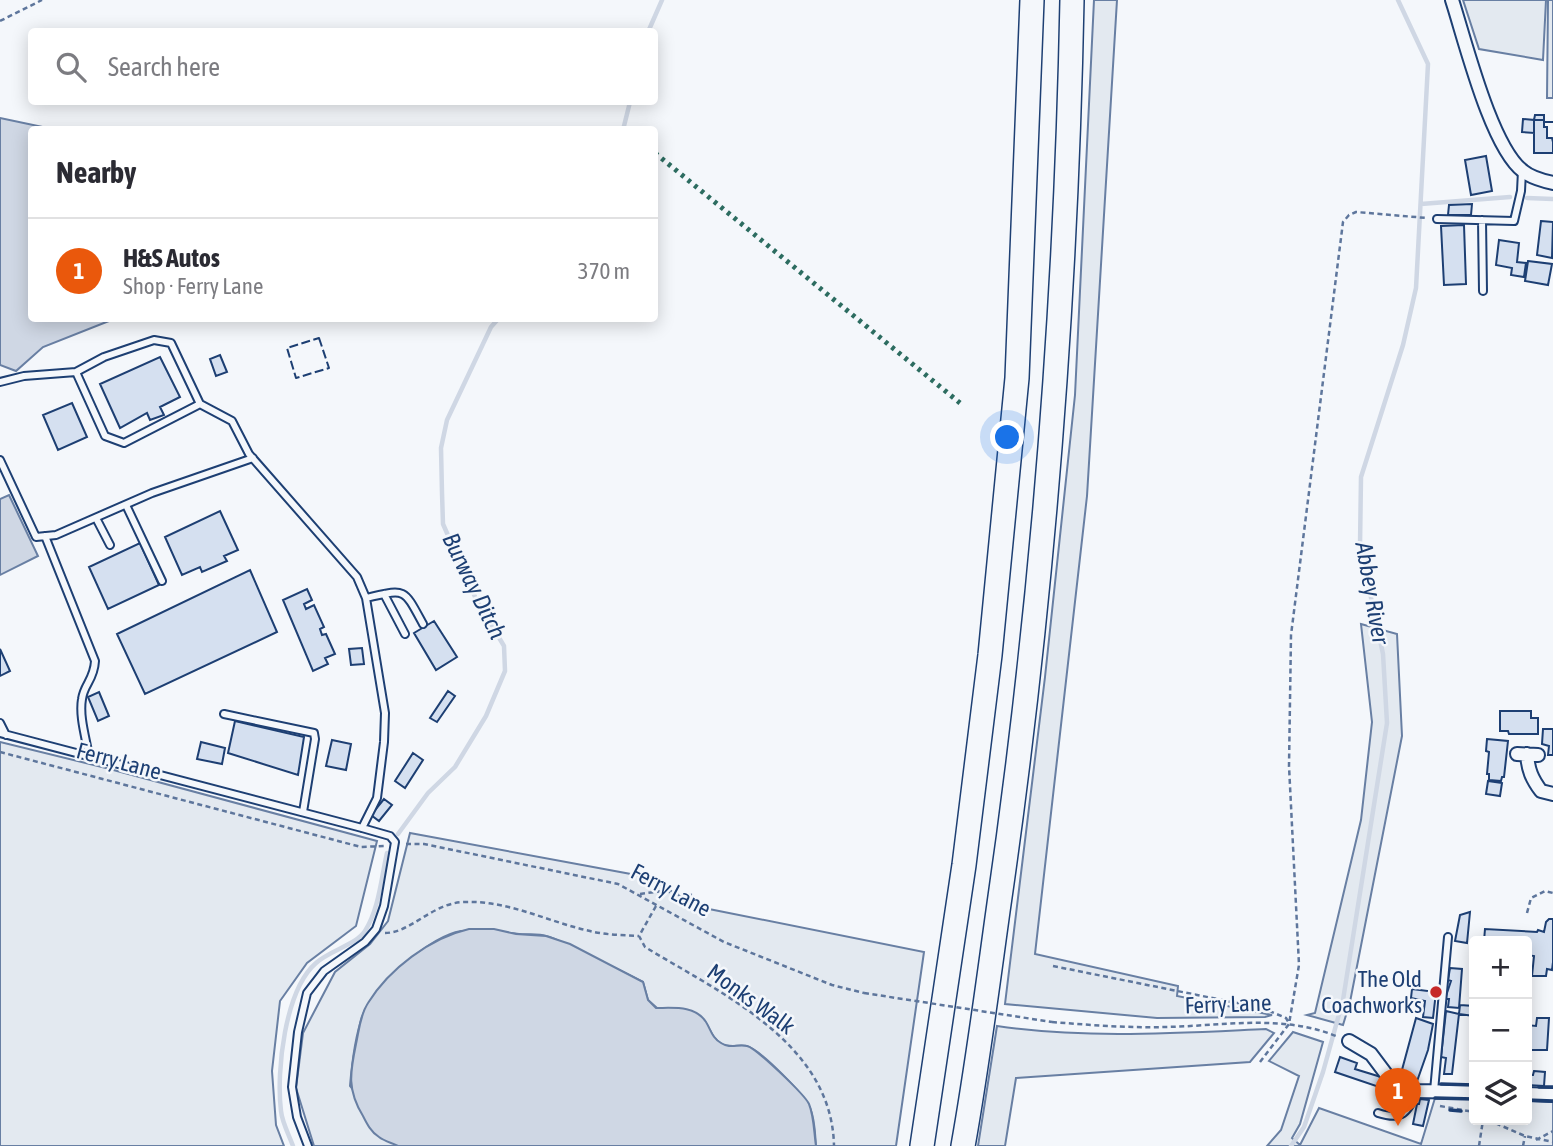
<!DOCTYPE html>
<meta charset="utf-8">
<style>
body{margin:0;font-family:"Asap Condensed",sans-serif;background:#f7f7f7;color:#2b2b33}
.controls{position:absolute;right:21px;bottom:21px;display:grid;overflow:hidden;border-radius:7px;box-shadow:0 4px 18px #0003}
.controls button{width:63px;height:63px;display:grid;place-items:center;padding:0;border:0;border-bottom:2px solid #e1e1e2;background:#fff;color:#2b2b33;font:35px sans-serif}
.you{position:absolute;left:1008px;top:438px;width:24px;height:24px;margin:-18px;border:5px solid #fff;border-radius:50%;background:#1a73e8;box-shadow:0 0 0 10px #1a73e833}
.badge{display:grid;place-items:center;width:46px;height:46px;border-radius:50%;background:#ea580c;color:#fff;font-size:23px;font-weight:700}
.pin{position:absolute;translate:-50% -58px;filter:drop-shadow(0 2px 4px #0008)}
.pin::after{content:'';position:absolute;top:37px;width:24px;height:21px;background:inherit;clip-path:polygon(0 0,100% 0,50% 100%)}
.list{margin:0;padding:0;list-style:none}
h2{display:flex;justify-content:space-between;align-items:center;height:91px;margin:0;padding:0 28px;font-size:30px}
h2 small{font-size:23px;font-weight:400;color:#7c7c81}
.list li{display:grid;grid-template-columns:46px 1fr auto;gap:21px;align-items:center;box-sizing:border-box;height:105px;padding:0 28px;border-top:2px solid #e1e1e2}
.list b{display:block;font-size:26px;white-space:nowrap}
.list p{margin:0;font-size:23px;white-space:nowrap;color:#7c7c81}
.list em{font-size:23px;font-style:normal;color:#7c7c81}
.icon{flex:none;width:38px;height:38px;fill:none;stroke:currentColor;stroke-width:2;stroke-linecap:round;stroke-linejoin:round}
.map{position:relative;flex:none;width:1553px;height:1146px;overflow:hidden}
.search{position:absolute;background:#fff;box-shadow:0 4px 18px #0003;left:28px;top:28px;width:630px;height:77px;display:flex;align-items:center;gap:18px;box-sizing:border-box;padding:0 24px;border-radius:7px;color:#7c7c81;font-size:26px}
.panel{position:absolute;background:#fff;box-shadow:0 4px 18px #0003;left:28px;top:126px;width:630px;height:196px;border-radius:7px}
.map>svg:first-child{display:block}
.green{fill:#e3e9f0;stroke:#687fa3;stroke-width:2}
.water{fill:#cfd7e4;stroke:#687fa3;stroke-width:2}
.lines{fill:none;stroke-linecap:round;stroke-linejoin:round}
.stream{stroke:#cfd7e4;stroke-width:4.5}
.building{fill:#d5e0f0;stroke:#1d3f73;stroke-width:2}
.service-casing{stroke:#1d3f73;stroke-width:10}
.minor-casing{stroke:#1d3f73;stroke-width:16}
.motorway-casing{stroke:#1d3f73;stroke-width:26}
.path{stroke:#5e769c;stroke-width:2.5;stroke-dasharray:5 3.5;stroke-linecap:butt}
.service{stroke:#f4f7fb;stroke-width:6}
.minor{stroke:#f4f7fb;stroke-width:12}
.motorway{stroke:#f4f7fb;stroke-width:23}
.path-bridge{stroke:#5e769c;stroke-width:2.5;stroke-dasharray:5 3.5;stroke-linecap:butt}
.hedge{stroke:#2c6c60;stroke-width:5;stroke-dasharray:3.5 5;stroke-linecap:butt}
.fence{stroke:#1d3f73;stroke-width:2;stroke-dasharray:9 3.5;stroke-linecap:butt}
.wall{stroke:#1d3f73;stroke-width:3.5}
.poi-dot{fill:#c62828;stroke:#f4f7fb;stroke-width:2.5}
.labels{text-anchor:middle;stroke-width:5;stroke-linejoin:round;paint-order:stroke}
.street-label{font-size:23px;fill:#1d3f73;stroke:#f4f7fb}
.poi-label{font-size:23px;fill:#1d3f73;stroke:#f4f7fb;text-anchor:end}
.water-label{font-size:24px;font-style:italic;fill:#1d3f73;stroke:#f4f7fb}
</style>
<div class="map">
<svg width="1553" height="1146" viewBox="0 0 1553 1146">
<rect width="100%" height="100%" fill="#f4f7fb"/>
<path class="green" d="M1094 0H1117L1087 496 1035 954 1178 986 1177 996 1272 1015 1265 1017 1157 1018 1005 1004 1045 677 1075 395Z
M1463 0H1546L1543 60 1479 49Z
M1548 0H1553V98H1547Z
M1361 624 1397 634 1402 736 1350 1002 1343 1025 1307 1015 1315 1013 1361 820 1372 722Z
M0 742 106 768 377 841 356 926 307 963 280 1001 272 1071 276 1125 284 1146H0Z
M410 833 647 877 699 907 924 952 896 1146H816C815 1134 815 1119 810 1108 805 1095 762 1052 749 1047 741 1043 731 1049 722 1044 713 1039 711 1031 706 1023 697 1007 672 1008 657 1008L648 1000 643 982C621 970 598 960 575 949 566 945 556 938 546 936 538 933 528 935 519 934 500 932 480 929 461 931 431 936 376 984 364 1012 355 1034 352 1062 350 1086L398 1146H314L296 1088 303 1033 335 972 370 944 388 921Z
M997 1026C1086 1039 1176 1033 1266 1029L1274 1033 1250 1062 1016 1078 1005 1146H978Z
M1293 1032 1323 1042 1300 1124 1292 1138 1300 1145 1319 1108 1421 1144 1435 1098 1474 1099V1120H1527V1100L1553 1101V1146H1267L1281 1130 1299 1076 1269 1061Z"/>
<path class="water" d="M0 118 52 129 32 130V318L114 319 43 347 16 371 0 365Z
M9 495 38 556 0 575V499Z
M469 929H494L516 934 546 936 570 944 643 982 648 1000 656 1008C673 1008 695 1005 706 1022 711 1030 712 1038 721 1043 730 1049 738 1044 747 1046 756 1048 805 1095 809 1104 814 1116 814 1133 816 1146H398C392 1143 384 1141 379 1137 371 1132 367 1124 363 1116 347 1090 350 1073 356 1044 359 1031 360 1015 368 1003 389 969 430 938 469 929Z"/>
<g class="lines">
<path class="stream" d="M648 32 662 0
M623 130 630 102
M1527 198 1553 199
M1421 204 1510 197
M398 834 428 793 455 767 486 716 505 671 504 646 476 599 443 524 442 493 441 448 447 420 491 327 499 318
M293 1146C289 1135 282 1122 281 1111 276 1071 285 990 316 963 330 950 356 945 365 931 379 909 381 879 387 853
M1291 1146 1304 1127 1323 1072 1343 1000 1387 723 1383 654 1360 546 1361 477 1403 345 1416 288 1428 64 1398 0"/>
</g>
<path class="building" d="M1535 115H1544V120H1534Z
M1523 119 1534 120V133L1522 132Z
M1534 120H1544V127H1547V138H1552L1553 142V153H1534Z
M1486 156 1492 191 1471 195 1465 160Z
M1472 204 1471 215H1448L1449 205Z
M1541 221 1553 222 1552 258 1537 255Z
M1464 225 1466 284 1444 285 1441 226Z
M1499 240 1519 243 1517 262 1526 263 1524 277 1511 275 1512 268 1496 265Z
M1528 261 1552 264 1548 285 1525 281Z
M220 355 227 372 216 376 210 359Z
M160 357 180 397 160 407 164 415 150 420 147 413 120 428 100 384Z
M72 403 87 437 58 450 43 415Z
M220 511 238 550 224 556 227 561 202 572 200 567 182 575 165 537Z
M140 543 159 585 108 609 89 567Z
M250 570 277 632 145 694 117 634Z
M307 589 312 600 304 604 306 609 314 605 324 627 320 629 322 635 326 634 335 654 325 658 328 664 313 671 283 600Z
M434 621 457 657 436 670 414 633Z
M362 648 364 664 351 665 349 649Z
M0 649 10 671 0 676Z
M448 691 455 696 437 722 430 718Z
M99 692 109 716 98 721 88 697Z
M1500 711H1531V718H1538V734H1509L1508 731H1500Z
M235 721 304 737 298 775 228 753Z
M1543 729H1553V755H1548L1549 746 1542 744Z
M1487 739 1508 741 1504 777H1502L1501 781 1489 780V774H1487L1489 752 1486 751Z
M332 740 351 744 346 770 326 766Z
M201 742 225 748 222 764 197 759Z
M413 753 423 760 405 788 395 781Z
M1488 781 1502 783 1500 796 1486 794Z
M384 799 392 805 379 821 371 815Z
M1470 912 1467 943 1455 941 1460 915Z
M1549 919H1553V962L1552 970 1547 969 1546 976H1532L1534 956 1527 955V941H1484L1485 929 1537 932 1538 930 1544 932 1546 922Z
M1450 968 1462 969 1459 1008 1448 1007 1449 999H1445L1451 981 1448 980Z
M1412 989 1436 992 1433 1018 1423 1017 1425 1001 1411 998Z
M1460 1005 1474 1006V1016L1459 1014Z
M1446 1011 1459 1014 1452 1074H1444L1446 1058 1441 1057Z
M1416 1018 1433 1024 1428 1050 1415 1087 1399 1081Z
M1537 1018H1549L1547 1050H1527V1025L1536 1026Z
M1340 1057 1357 1063 1355 1069 1381 1077 1379 1087 1335 1072Z
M1534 1071 1545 1072 1544 1086 1527 1085V1075H1533Z
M1420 1099 1429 1100 1423 1126 1413 1124 1417 1104H1419Z"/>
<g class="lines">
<g class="service-casing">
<path id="service" d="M1437 219 1514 221 1521 191 1522 171
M1482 220 1483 291
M76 372 105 436 124 443 200 404
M0 382 24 376 76 372 104 357 154 340 171 343 200 404 232 421 249 454 357 577 366 598 385 713 384 742 377 798 362 828
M0 460 36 537 56 535 152 493 253 458
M126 505 162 581
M96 518 110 545
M45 536 95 661C94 680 84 684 82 699 79 717 86 738 89 757
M384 594 405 634
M366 598C406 589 403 587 423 624
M224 714 314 733 315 739 303 812
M0 723 6 735
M0 733 362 828 390 836 395 842 384 906 376 929 365 942 324 971 307 993 298 1032 292 1087 297 1117 308 1146
M1434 1091 1448 937
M1378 1113C1403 1121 1407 1113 1417 1091"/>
</g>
<g class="minor-casing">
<path id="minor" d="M1452 0C1465 40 1491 147 1523 171 1530 177 1544 181 1553 183
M1517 754 1538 755
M1527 754C1528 770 1532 779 1541 791L1553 794
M1349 1041 1371 1054 1392 1082 1400 1087 1413 1091 1474 1092
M1527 1094 1553 1095"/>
</g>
<g class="motorway-casing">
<path id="motorway" d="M922 1146 964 865 990 655 1017 378 1032 0
M963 1146C977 1068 987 990 998 911 1042 609 1066 305 1072 0"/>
</g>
<path class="path" d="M0 21 42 0
M0 752 361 847 385 846
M406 844H424L618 884 724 942 832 985 864 993
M640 894 662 891 692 895
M656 906 639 936 645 947C722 994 832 1043 834 1146
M1527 913 1531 898 1545 891 1553 893
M385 933C411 933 432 903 464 902 508 900 548 922 590 931 605 935 623 935 639 936
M1053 966 1262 1008 1286 1018 1289 1023
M1052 1022C1089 1025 1127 1028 1165 1027 1222 1026 1282 1014 1336 1036
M1260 1062 1289 1024 1299 965 1289 766 1291 635 1343 222 1349 215 1356 212 1427 218
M1440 1106 1474 1112
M1488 1120 1525 1136 1553 1142
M1536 1140 1553 1131
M1479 1146 1483 1120
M1523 1146 1525 1136"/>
<use href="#service" class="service"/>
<use href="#minor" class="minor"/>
<use href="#motorway" class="motorway"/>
<path class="path-bridge" d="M864 993 1052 1022"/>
<path class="hedge" d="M655 153 960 403"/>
<path class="fence" d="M1544 122H1553
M319 338 329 368 296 378 287 348Z"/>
<path class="wall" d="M1441 1084 1474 1085
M1539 1087H1553
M1435 1098 1474 1099
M1527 1100 1553 1101
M1450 1110 1461 1111"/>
</g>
<circle class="poi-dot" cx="1436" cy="992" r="7"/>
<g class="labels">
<g class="street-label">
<text transform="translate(119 761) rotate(15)" y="8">Ferry Lane</text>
<text transform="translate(671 890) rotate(28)" y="8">Ferry Lane</text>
<text transform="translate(751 999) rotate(36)" y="8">Monks Walk</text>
<text transform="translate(1228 1004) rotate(-2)" y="8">Ferry Lane</text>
</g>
<g class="poi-label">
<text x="1422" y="987">The Old<tspan x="1422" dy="26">Coachworks</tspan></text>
</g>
<g class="water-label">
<text transform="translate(474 586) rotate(64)" y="8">Burway Ditch</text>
<text transform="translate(1372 593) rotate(80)" y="8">Abbey River</text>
</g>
</g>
</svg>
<div class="controls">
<button>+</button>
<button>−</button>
<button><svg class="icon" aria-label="layers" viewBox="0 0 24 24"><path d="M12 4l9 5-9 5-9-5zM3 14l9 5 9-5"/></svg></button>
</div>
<div class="you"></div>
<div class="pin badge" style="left:1398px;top:1126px">1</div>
<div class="search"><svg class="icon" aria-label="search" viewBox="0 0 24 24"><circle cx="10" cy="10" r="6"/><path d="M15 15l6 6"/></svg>Search here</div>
<section class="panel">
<h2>Nearby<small></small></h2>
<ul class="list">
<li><span class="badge">1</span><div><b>H&amp;S Autos</b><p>Shop · Ferry Lane</p></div><em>370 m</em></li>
</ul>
</section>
</div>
